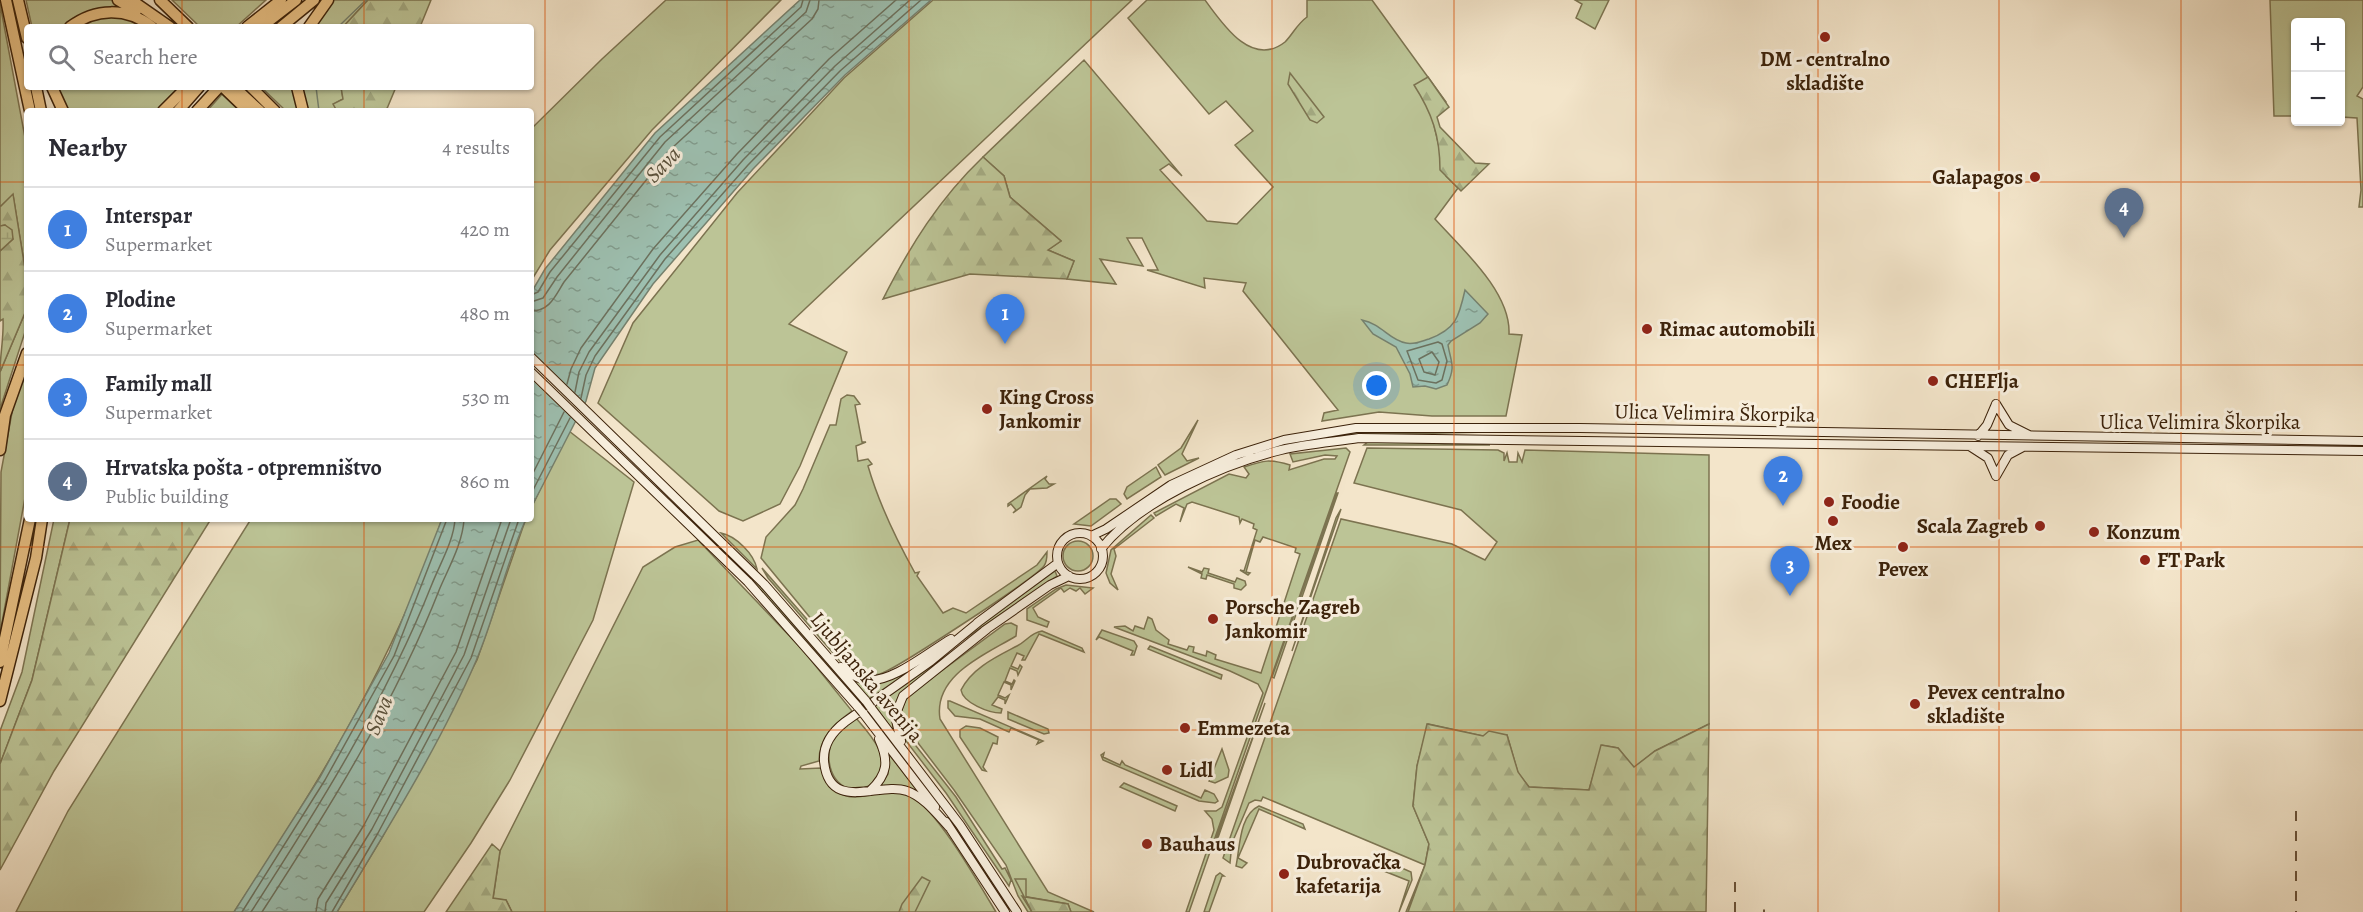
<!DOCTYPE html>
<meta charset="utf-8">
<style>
body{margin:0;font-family:Alegreya,serif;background:#f2f2f3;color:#2b2b33}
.controls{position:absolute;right:18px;top:18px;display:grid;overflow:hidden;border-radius:6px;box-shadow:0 2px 4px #0004}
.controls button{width:54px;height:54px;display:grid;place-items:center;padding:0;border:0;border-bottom:2px solid #e1e1e2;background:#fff;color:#2b2b33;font:30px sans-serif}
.you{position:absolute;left:1377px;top:386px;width:21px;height:21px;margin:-15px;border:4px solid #fff;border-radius:50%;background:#1a73e8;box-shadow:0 0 0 9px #1a73e833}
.badge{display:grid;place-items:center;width:39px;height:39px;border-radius:50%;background:#8f2418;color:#fff;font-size:20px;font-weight:700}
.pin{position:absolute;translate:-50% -50px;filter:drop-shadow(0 2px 3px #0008)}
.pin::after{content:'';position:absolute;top:32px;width:21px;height:18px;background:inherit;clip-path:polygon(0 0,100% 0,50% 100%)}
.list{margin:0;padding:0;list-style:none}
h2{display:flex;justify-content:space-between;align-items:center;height:78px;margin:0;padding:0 24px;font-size:26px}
h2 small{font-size:20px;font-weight:400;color:#7c7c81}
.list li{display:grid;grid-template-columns:39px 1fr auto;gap:18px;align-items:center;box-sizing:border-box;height:84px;padding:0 24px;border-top:2px solid #e1e1e2}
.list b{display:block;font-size:22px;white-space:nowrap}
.list p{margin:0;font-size:20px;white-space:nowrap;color:#7c7c81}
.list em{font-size:20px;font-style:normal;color:#7c7c81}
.icon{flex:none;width:33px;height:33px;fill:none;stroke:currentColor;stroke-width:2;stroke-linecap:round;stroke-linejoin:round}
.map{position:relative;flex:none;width:2363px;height:912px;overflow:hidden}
.search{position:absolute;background:#fff;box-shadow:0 2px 4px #0004;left:24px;top:24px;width:510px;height:66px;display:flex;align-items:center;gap:15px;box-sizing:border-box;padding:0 21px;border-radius:6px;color:#7c7c81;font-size:22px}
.panel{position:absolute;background:#fff;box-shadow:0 2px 4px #0004;left:24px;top:108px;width:510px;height:414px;border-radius:6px}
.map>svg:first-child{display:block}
.grass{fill:#bcc496;stroke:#7c7350;stroke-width:1.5}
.forest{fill:url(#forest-firs);stroke:#7c7350;stroke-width:1.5}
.wetland{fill:url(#wetland-marsh);stroke:#7c7350;stroke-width:1.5}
.water{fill:url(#water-ripples);stroke:#76816e;stroke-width:1.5}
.pier{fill:#f3e5ca}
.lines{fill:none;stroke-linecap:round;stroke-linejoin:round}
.shore{stroke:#6c715e;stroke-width:1.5}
.stream{stroke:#76816e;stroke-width:1.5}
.secondary-casing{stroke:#3c220a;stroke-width:10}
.highway-casing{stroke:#3c220a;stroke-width:13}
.secondary{stroke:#f7eedd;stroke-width:8}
.highway{stroke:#eac285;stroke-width:10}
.tram{stroke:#3c220a;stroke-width:1.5}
.rail{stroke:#3c220a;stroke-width:1.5;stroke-dasharray:10 10;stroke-linecap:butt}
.secondary-bridge-casing{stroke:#3c220a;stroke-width:10;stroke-linecap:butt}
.secondary-bridge{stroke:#f7eedd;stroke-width:8}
.grid{fill:none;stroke:#df560c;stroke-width:1.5;stroke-opacity:0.55}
.poi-dot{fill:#8f2418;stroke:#f7eedd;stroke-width:2}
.labels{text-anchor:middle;stroke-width:6;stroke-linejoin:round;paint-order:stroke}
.poi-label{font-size:21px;font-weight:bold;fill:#3c220a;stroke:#f7eedd;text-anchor:start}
.street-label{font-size:21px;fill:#3c220a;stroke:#f7eedd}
.water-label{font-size:22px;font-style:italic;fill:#59513c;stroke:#f7eedd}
</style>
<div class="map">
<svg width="2363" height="912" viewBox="0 0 2363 912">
<defs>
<pattern id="forest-firs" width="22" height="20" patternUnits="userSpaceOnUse" patternTransform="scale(1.5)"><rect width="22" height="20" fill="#bcc496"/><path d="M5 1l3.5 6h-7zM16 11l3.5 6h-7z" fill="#a2a880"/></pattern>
<pattern id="wetland-marsh" width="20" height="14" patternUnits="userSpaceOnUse" patternTransform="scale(1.5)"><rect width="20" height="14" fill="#bcc496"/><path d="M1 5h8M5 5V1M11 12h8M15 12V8" fill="none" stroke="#a2a880"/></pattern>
<pattern id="water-ripples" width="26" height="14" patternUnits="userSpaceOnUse" patternTransform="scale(1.5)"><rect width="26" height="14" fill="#9dc0b1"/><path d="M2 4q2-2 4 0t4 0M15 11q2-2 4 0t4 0" fill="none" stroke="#819c8e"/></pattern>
</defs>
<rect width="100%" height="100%" fill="#f3e5ca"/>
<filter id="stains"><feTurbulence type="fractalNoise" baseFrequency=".00333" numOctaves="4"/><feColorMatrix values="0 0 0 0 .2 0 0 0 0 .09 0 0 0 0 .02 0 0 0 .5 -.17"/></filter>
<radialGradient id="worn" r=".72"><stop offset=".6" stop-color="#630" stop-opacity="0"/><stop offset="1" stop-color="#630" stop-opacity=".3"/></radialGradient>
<path class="grass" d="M26 0H113L128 11 64 27H32Z
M172 0H266L236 27H200Z
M332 0H368L343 27H312Z
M666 0H781L652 130 550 250 531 281V129L602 59Z
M933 0H1132L789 324 847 352 800 466 780 504 743 521 719 511 598 403 633 323 737 193 844 78Z
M1147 0H1205C1223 25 1252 68 1285 42 1293 34 1297 24 1307 17V0H1372L1446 102 1432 117 1446 176 1458 188 1435 219C1462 249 1511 292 1509 334L1522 335 1506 416H1432L1379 412 1322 421 1324 413 1338 410 1243 291 1246 283 1204 278 1205 288 1147 270H1158L1142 238H1127L1143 266 1100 259 1116 284 1067 279 1074 261 1048 250 1061 241 1010 197 1004 176 983 157 1084 60 1182 176 1169 164 1160 170 1207 221 1237 224 1273 187 1235 145 1253 131 1226 101 1209 114 1128 18Z
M1575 0H1609L1595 29 1576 18 1582 4Z
M2270 0H2363V87L2357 96 2363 99V207H2359L2361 190 2357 118 2341 117 2340 22H2296L2295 116H2274Z
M0 4 27 148V281L13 195 0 207Z
M121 16 146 27H76L88 20Z
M56 87H179L156 111H67Z
M261 87H292L299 111H286Z
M301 87H341L343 99 334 104 337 111H307Z
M223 93 241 111H207Z
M27 308V326L0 409V372Z
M27 367V487L0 633 1 472 13 407Z
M847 395 854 396 860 404 855 405 862 442H866L856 446 858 461 868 459 872 464 868 466C879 504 896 539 915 573L919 572 917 576 943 613 953 608 966 613 1037 565 1047 552C1047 557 1047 562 1044 566 1034 579 896 669 880 674 869 677 858 673 850 666L761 558 766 537 795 505 803 489 830 425H836L841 399Z
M1198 420 1182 454 1187 461 1199 458 1165 475 1158 465 1181 448Z
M569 431 634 482 593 620 510 780 471 843 424 912H337L383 836 477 660 524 524 526 519H531V508Z
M1358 432H1490L1353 435 1316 439 1284 446 1201 473C1258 450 1298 440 1358 432Z
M1369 441 1490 445H1364Z
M1346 448 1350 452 1189 912H1186L1214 830 1212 819 1205 811H1216L1222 807 1263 693 1258 684 1230 671 1114 627 1125 626 1133 631 1135 626 1144 629 1148 617 1152 619 1156 630 1169 640 1168 644 1187 650 1189 646 1194 647 1193 652 1206 656 1207 651 1216 655 1215 659 1261 673 1300 554 1295 552 1296 548 1263 537 1260 542 1255 540 1246 572 1250 573 1248 575 1240 570 1244 571 1257 530 1253 528 1254 524 1242 519 1240 523 1239 517 1192 502 1187 504 1180 522 1184 508 1176 504 1156 516 1154 513 1229 474 1246 478 1249 474 1244 467C1265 460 1269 459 1290 465L1289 470 1324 459H1335L1337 456 1325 455 1293 462 1290 454Z
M1367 448 1498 450 1504 453V461L1507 453 1509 462H1517L1518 453 1522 462 1525 450 1709 455V724L1655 751 1634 768 1618 748 1602 745 1589 790 1529 787 1518 773 1507 735 1483 736 1428 724 1417 766 1413 806 1429 844 1425 865 1408 912H1406L1425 865 1263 797 1261 801 1255 800 1249 803 1232 843 1230 863 1223 858 1341 519 1452 544 1485 560 1497 542 1461 510 1354 483Z
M1156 467 1161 477 1127 499 1124 494 1127 487Z
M1047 476 1045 479 1049 484H1054L1047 488 1030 489 1025 495 1021 507 1013 513 1016 510 1011 504 1008 506V504Z
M1337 493H1338L1274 678 1272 677Z
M1110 499H1116L1121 504 1091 526 1074 524Z
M1341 509 1292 651 1336 518Z
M688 515 755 580 868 712 687 518Z
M1151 515 1154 518 1114 549 1116 556 1111 574 1118 590 1110 583 1106 573 1111 550Z
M54 519H70L32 680 0 764V731L22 672Z
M251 519H442C394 661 316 788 234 912H16L68 811Z
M721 533C736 536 754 554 757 569Z
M698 540 802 649 852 711C834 724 819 737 819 761L801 766 800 769 821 768C845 824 877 778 912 797 938 811 979 884 996 912H512L506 900 493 899 500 851 643 567 675 547Z
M1063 556a15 15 0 1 1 30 0a15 15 0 1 1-30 0Z
M1188 567 1202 572 1204 568 1209 569 1208 573 1235 582 1237 578 1245 581 1246 585 1241 590 1234 588V584L1207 575 1206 579 1201 578 1202 574Z
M762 568 840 657 846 668 768 578Z
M1055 571 1057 576 963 640 962 638Z
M1066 585 1093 588 1085 594 1080 588 1076 591 1070 588 1064 592 1061 588 1033 608 1038 617 1049 622 1047 627 1027 620V609L1056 589Z
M1011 623 1017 626 1016 636C985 655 933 675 940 719L1048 892 1094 912H1071L1068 904 1022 896 1032 912H1028L1018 896 1006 865 954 790 899 718 905 701 909 695 1005 624Z
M1102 630 1134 641 1137 646 1134 655H1131L1133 651 1099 637 1096 640Z
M1042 631 1082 648 1084 652 1039 634 1025 660H1022L1024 656 1017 653 1011 666 1018 669 1020 665 1022 667 1018 675 1017 671 1010 668 1005 681 1012 684 1014 680 1015 681 1011 690V685L1004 682 998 695 1005 698 1009 695 1005 704V700L998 697 992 705 1002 709 1001 713C989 713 963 703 961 690 972 668 996 657 1017 646 1027 641 1030 633 1042 631Z
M1150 646 1222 675 1221 679 1148 649Z
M952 652 898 698 893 709V731L875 706Z
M927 659 869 699 851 678 862 682Z
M948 701H950L1043 741 1037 744 1039 740 1011 728 1009 732 980 719 955 716 948 708Z
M1265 703 1213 852 1212 850Z
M1008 712 1048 729 1049 733 1044 734 1008 719Z
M856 718C870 734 896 762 874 782 869 787 860 790 852 789 829 786 823 753 835 736 840 729 849 723 856 718Z
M898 723 956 797 1002 869 1005 868 1011 880 1009 886 946 793 903 737Z
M966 726 980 728 998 737 997 744 993 743 983 767 986 771 982 770 960 737V730Z
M1222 749 1229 770 1228 777 1215 783 1209 781Z
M888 753 920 794 903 786 879 788 888 774Z
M1104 753 1103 757 1120 765 1122 761 1125 765 1201 798 1205 790 1214 794 1218 801 1215 803 1199 801 1103 760 1101 755Z
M1124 783 1177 806 1175 811 1120 787Z
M1259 806 1303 824 1305 829 1259 809 1238 858 1247 863 1242 868 1236 866C1240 848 1239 815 1259 806Z
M1382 863 1395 865 1411 872 1412 880 1399 912 1409 881 1379 869Z
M1220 873 1224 876H1222L1209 912H1204L1216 876Z"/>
<path class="forest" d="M368 0H431L420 27H343Z
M1290 73 1324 117 1317 123 1310 120 1288 84Z
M1428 77 1449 107 1437 117 1440 127 1475 163 1489 164 1461 191 1440 170C1440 136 1432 113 1414 85Z
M341 87H396L386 111H337L333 104 343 99Z
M983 157 1004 176 1010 197 1061 241 1048 250 1074 261 1067 279 970 274 883 299C910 246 939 199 983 157Z
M13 194 27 281V308L0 372C0 354 4 338 3 319L0 321V251L13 239 5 225 0 226V207Z
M70 519H211L54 771 0 870V764L32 680Z
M1427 724 1483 736 1489 731 1507 735 1518 772 1529 787 1589 790 1601 745 1618 748 1634 767 1655 751 1709 724 1706 912H1408L1425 865 1429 844 1413 806 1417 766Z
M492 844 500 851 493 898 506 900 512 912H446Z
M922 877 930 881 915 912H899L902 904Z
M1015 879H1026V897L1068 904 1071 912H1032Z"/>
<path class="wetland" d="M5 225 12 230 13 239 0 251V226Z"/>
<path class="water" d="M800 0H931L845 75 753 169 653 284 595 368 586 401 531 508V293L545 269 655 133Z
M1465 290 1488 314 1480 323 1451 341 1448 345C1451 363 1456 366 1447 385L1436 389 1425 386 1413 387 1410 374 1396 347 1373 334 1362 320C1382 324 1389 340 1406 343 1414 345 1422 341 1429 339 1456 329 1459 317 1465 290Z
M442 519H526C505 565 496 615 476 661 440 745 385 833 337 912H234L320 777 389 653Z"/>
<path class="pier" d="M531 351 587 405 577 423 531 379Z"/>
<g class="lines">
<path class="shore" d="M531 295 538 292 550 272 660 137 801 7 803 0
M531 302 543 298 557 277 665 142 806 12 810 0
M531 311C550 311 555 296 564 282L672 148 812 19 818 9 819 0
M1438 342 1442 344 1447 361 1442 380 1436 383 1418 380 1407 351Z
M1432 352 1439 362 1435 375 1424 372 1419 359Z
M567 384 571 369 581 348 653 249 737 154 829 59 896 0
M575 392 579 372 589 352 660 255 743 160 835 66 910 0
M581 398 586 375 595 356 665 259 748 165 840 71 921 0
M531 477 564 412
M531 494 570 418
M242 912 325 780 394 656 447 519
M251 912C319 807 386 700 432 584 440 564 454 540 455 519
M262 912C329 809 395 703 440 588 449 567 463 542 464 519
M316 912 318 899 364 825 456 652 502 519
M325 912 326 903 372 829 464 655 511 519
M332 912 378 833 471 658 519 519"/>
<path class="stream" d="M338 27 366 0
M316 87 319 111"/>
<g class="secondary-casing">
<path id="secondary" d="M531 357 764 584 866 701
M531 372 748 582 858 707
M1996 404 2009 425 2029 435
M1978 436 1987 425 1996 404
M1971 447 1988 458 1996 476
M1996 476 2008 455 2023 447
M1057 556a23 23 0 1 1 46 0a23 23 0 1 1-46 0Z
M1091 536 1106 529 1171 485 1236 455 1284 440 1356 428H1580L2363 441
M1101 549C1139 501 1223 464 1281 450 1307 444 1333 442 1359 438L2363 451
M977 623 1058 563
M984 631 1050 585 1069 576
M841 667C849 672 856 679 866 680 891 684 930 651 951 639
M871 708 960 825 1017 912
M863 713 935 807
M901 741 895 716 903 696 987 629
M870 791C888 774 889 761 879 739
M946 822 1005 912
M949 827C937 814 924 797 907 791 879 781 829 814 824 761 823 744 832 732 845 722L931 661 981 620"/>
</g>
<g class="highway-casing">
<path id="highway" d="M6 0 30 111
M18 0 27 38
M118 0 136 11
M131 0 170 27
M160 0 188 27
M70 27C95 8 127 7 152 27
M247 27 281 0
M261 27 296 0
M281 27 314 0
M309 27 328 0
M36 87 41 111
M52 87 63 111
M223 87 248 111
M234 87 260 111
M251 87 275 111
M297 87 303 111
M163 111 185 89
M178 111 199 87
M197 111 219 87
M0 450 5 415 27 353
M0 662 30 519
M0 701 36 558 42 519"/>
</g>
<use href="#secondary" class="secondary"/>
<use href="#highway" class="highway"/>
<path class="tram" d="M1764 910V912"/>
<path class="rail" d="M2296 811V912
M1735 912V874"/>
<g class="secondary-bridge-casing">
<path id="secondary-bridge" d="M866 701 871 708
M858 707 863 713"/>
</g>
<use href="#secondary-bridge" class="secondary-bridge"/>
</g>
<path class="grid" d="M182 0V27M364 0V27M545 0V912M727 0V912M909 0V912M1091 0V912M1272 0V912M1454 0V912M1636 0V912M1818 0V912M1999 0V912M2181 0V912M182 87V111M364 87V111M0 182H27M531 182H2363M0 365H27M531 365H2363M182 519V912M364 519V912M0 547H2363M0 730H2363"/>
<g class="poi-dot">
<circle cx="1825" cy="37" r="6"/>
<circle cx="2035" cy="177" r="6"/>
<circle cx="1647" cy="329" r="6"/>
<circle cx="1933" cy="381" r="6"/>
<circle cx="987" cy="409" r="6"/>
<circle cx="1829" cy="502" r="6"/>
<circle cx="1833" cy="521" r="6"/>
<circle cx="2040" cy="526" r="6"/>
<circle cx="2094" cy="532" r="6"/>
<circle cx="1903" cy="547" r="6"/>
<circle cx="2145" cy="560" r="6"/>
<circle cx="1213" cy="619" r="6"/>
<circle cx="1915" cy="704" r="6"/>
<circle cx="1185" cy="728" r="6"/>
<circle cx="1167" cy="770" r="6"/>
<circle cx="1147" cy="844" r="6"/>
<circle cx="1284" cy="874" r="6"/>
</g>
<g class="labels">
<g class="poi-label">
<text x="1825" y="66" text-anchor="middle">DM - centralno<tspan x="1825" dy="24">skladište</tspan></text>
<text x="2023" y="184" text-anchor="end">Galapagos</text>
<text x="1659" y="336">Rimac automobili</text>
<text x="1945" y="388">CHEFlja</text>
<text x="999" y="404">King Cross<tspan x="999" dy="24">Jankomir</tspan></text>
<text x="1841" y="509">Foodie</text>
<text x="2028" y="533" text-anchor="end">Scala Zagreb</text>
<text x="2106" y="539">Konzum</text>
<text x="1833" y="550" text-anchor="middle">Mex</text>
<text x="2157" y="567">FT Park</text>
<text x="1903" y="576" text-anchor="middle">Pevex</text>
<text x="1225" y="614">Porsche Zagreb<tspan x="1225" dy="24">Jankomir</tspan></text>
<text x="1927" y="699">Pevex centralno<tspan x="1927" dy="24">skladište</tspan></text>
<text x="1197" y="735">Emmezeta</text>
<text x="1179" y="777">Lidl</text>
<text x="1159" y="851">Bauhaus</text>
<text x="1296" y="869">Dubrovačka<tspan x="1296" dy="24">kafetarija</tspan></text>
</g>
<g class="street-label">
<text transform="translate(1715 413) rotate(1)" y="7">Ulica Velimira Škorpika</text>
<text x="2200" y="429">Ulica Velimira Škorpika</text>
<text transform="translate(867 677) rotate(50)" y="7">Ljubljanska avenija</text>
</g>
<g class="water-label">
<text transform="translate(662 164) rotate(-46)" y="8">Sava</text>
<text transform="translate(378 715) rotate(-68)" y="8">Sava</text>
</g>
</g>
<rect width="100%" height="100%" filter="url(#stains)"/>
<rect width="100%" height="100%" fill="url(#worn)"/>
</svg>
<div class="controls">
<button>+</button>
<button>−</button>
</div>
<div class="you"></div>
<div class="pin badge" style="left:1005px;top:344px;background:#3f7fe0">1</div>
<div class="pin badge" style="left:1783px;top:506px;background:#3f7fe0">2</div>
<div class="pin badge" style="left:1790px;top:596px;background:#3f7fe0">3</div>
<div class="pin badge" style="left:2124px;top:238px;background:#5c6f8a">4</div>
<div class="search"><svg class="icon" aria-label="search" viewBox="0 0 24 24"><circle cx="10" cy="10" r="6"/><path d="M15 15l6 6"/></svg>Search here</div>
<section class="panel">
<h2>Nearby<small>4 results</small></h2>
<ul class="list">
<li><span class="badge" style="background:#3f7fe0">1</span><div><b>Interspar</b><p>Supermarket</p></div><em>420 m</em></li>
<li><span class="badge" style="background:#3f7fe0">2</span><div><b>Plodine</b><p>Supermarket</p></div><em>480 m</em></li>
<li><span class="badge" style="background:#3f7fe0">3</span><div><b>Family mall</b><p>Supermarket</p></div><em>530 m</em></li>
<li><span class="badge" style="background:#5c6f8a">4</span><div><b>Hrvatska pošta - otpremništvo</b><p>Public building</p></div><em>860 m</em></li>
</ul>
</section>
</div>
